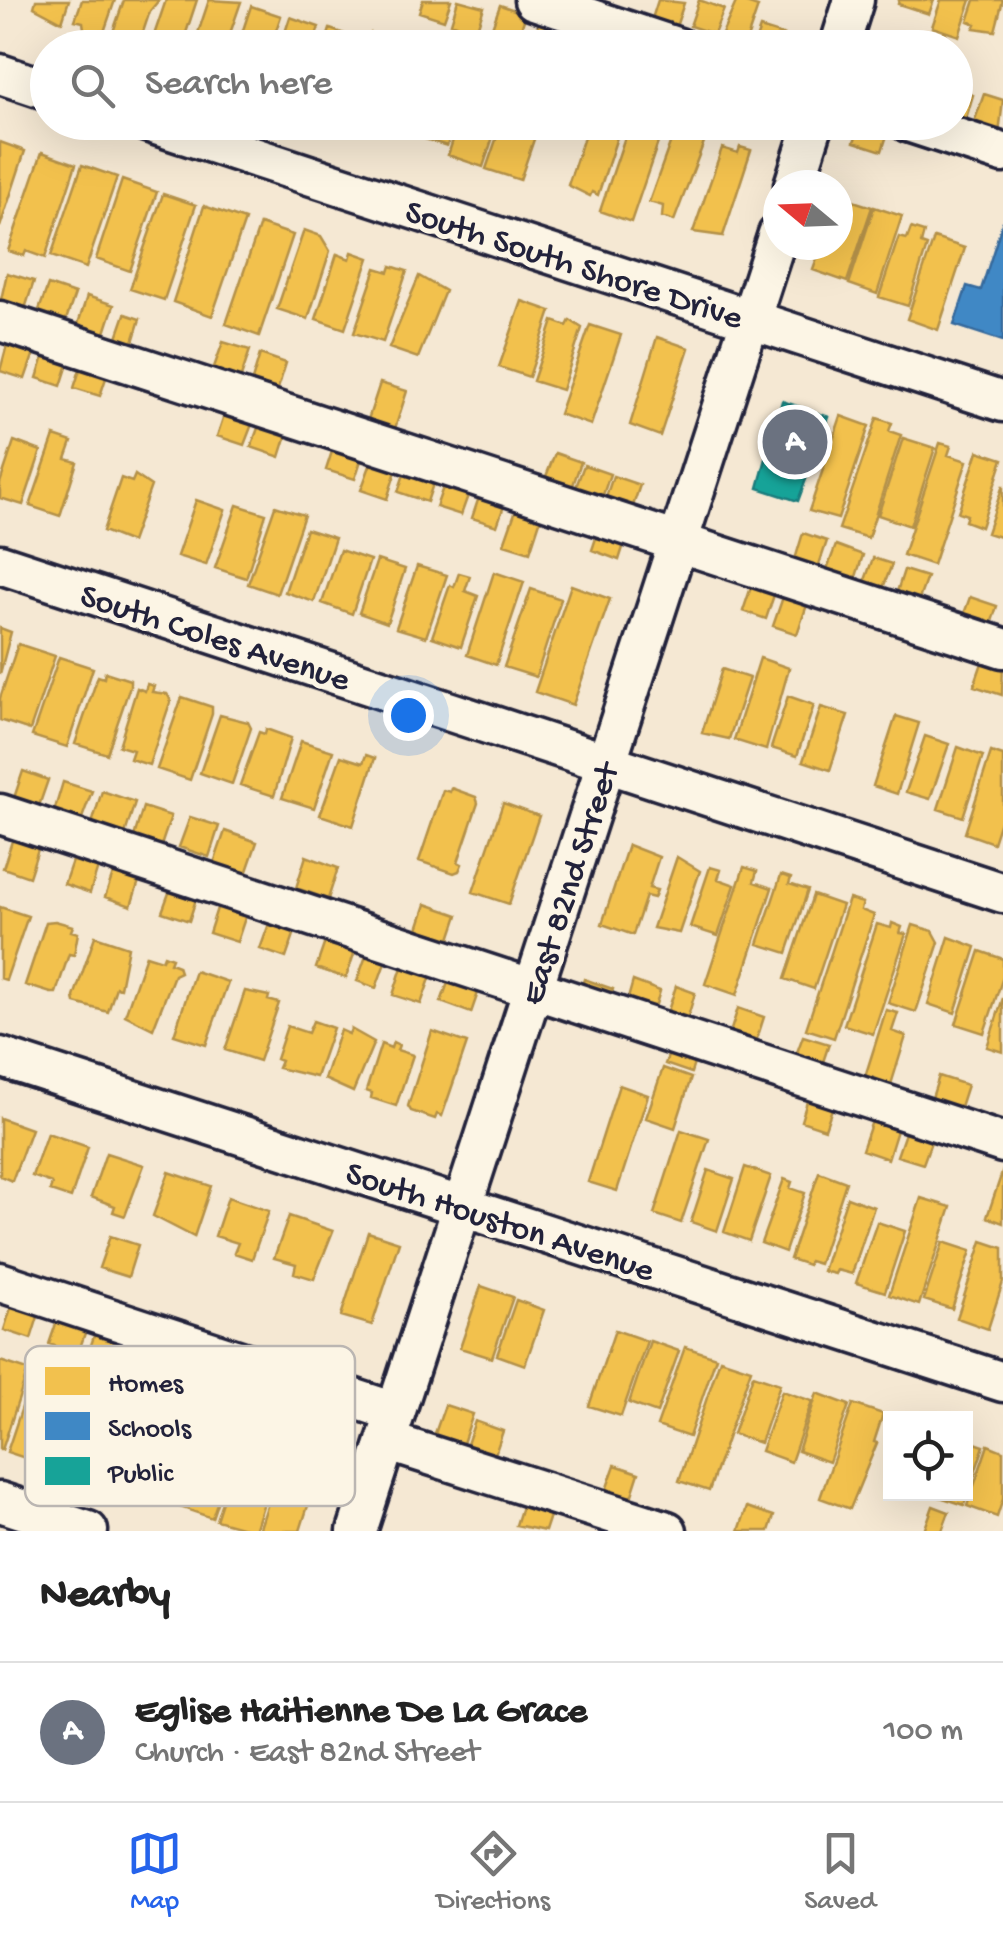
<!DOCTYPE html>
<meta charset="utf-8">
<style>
body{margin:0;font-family:"Gochi Hand",sans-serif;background:#f2f2f2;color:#222}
.controls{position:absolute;right:30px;bottom:30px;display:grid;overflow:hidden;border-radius:0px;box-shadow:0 10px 40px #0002}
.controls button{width:90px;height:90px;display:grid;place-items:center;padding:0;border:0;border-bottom:2px solid #e0e0e0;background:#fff;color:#222;font:50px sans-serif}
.compass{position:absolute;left:763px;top:170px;width:90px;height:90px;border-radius:50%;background:#fff;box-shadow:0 10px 40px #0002;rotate:289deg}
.you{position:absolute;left:408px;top:715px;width:35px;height:35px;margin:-25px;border:8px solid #fff;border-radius:50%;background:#1a73e8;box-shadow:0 0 0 15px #1a73e833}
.badge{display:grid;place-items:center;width:65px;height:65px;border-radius:50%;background:#2563eb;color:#fff;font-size:32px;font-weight:700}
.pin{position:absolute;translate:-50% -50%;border:5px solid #fff;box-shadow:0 2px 10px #0006}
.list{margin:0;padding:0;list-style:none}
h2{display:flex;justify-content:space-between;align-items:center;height:130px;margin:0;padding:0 40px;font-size:42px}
h2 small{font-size:32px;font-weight:400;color:#767676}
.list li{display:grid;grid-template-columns:65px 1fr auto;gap:30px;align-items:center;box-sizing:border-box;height:140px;padding:0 40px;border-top:2px solid #e0e0e0}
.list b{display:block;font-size:38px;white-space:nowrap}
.list p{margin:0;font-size:32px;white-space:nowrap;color:#767676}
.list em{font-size:32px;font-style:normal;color:#767676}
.icon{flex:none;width:55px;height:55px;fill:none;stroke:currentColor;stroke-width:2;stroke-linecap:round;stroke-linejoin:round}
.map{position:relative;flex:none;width:1003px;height:1531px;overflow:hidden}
.search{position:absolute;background:#fff;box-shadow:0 10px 40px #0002;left:30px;right:30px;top:30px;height:110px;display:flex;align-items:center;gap:25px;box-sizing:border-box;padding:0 35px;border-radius:55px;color:#767676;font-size:38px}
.sheet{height:270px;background:#fff}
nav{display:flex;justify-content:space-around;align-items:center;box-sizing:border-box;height:140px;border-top:2px solid #e0e0e0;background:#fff;font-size:28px;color:#767676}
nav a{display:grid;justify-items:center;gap:5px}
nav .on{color:#2563eb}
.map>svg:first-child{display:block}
.homes{fill:#f2c14e;stroke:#b49148;stroke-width:2.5}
.schools{fill:#3f88c5;stroke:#36699c;stroke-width:2.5}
.public{fill:#17a398;stroke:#1a7c7c;stroke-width:2.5}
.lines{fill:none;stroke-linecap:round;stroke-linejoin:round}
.minor-casing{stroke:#22223b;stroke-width:45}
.minor{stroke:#fcf5e5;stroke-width:38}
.labels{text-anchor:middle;stroke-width:10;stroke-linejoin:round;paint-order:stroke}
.street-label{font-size:35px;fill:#22223b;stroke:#fcf5e5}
.key{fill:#fcf5e5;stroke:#bbb6b2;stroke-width:2.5}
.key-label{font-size:28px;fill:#22223b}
</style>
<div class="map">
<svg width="1003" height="1531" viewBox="0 0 1003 1531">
<rect width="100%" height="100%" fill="#f5e8d3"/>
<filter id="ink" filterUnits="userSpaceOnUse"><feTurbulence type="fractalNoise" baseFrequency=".01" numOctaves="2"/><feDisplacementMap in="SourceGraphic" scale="20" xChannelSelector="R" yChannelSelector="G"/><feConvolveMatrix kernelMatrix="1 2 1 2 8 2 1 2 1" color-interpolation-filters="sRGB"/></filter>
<g filter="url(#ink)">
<path class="homes" d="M36 0H69L62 22 34 7Z
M82 0H115L103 35 84 29 83 22 75 20Z
M124 0H159L150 11 138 47 120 41 123 35 113 32Z
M166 0H197L181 48 151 44Z
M209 0 241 2 225 48H193Z
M423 0H451L444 20 419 12Z
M458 0 484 7 476 32 451 23Z
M658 0 684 3 675 30 651 22Z
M699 0 724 9 714 34 690 26Z
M737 0 758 7 744 48 719 41Z
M899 0H934L929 14 898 4Z
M941 0H971L959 36 932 27Z
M975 0H1003L995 31 974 28 976 24 968 21Z
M500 5 526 14 516 44 489 36Z
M251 6 281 16 270 48H237Z
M541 16 565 24 558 48 531 46Z
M290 17 319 27 312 48H280Z
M573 27 605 39 602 48H566Z
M760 28 789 37 786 48H753Z
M330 29 359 39 356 48H324Z
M371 33 402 43 400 48H367Z
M956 90 973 95 965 122 956 119Z
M984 94 1003 100 999 134 973 125Z
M390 122H411L407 134 389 127Z
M419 122H455L447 146 415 136Z
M459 122H498L483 167 448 155Z
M502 122H540L520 180 486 169Z
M589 122H622L598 195 592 192 590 196 568 185Z
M630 122H665L631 222 600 211Z
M861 122 890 126 882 151 854 142Z
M674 132 704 142 674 221 662 217 663 206 649 202Z
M0 142 25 151 0 227Z
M740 147 751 150 723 236 693 232 722 148 738 153Z
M42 152 76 164 45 258 26 251 24 256 8 251Z
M82 165 117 177 86 268 51 256Z
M122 180 157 192 130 271 96 259Z
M163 194 196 205 164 300 130 289Z
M838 196 872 207 847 282 813 270 822 245H838Z
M204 206 245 220 212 316 173 302Z
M874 207 902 216 877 294 849 284Z
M260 224 293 235 259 336 226 324Z
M911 228 924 232 921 244 927 246 908 306 879 297 896 245 899 237 907 239Z
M304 230 321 236 330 251 308 319 277 309Z
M934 238 965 248 938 330 907 319Z
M352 252 369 258 345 329 316 319 337 254 350 259Z
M391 266 407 271 383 342 354 333 376 268 389 272Z
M7 273 34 281 24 312 0 304Z
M419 276 445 291 418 358 389 348Z
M48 285 75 294 65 323 38 313Z
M87 296 114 305 104 336 77 327Z
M522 301 551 311 529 377 499 367Z
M125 314 140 319 132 345 116 340Z
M570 320 582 328 562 390 533 381 553 321 567 326Z
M590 325 621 335 591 425 559 414Z
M657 337 689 348 660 436 630 425Z
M8 341 35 350 25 379 0 371Z
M223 342 250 350 240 380 213 370Z
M47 347 71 355 61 386 37 378Z
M260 354 286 363 277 392 251 384Z
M83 360 109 369 100 396 74 388Z
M380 383 407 391 393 435 366 426Z
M226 409 254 419 244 445 217 436Z
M841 416 869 426 838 519 809 511Z
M262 417 290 425 280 457 251 447Z
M877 418 892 423 889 431 901 435 868 538 839 529Z
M54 436 72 442 66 459 77 462 60 516 30 506Z
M903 438 935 448 910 526 878 515Z
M14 441 41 451 23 505 0 498V483Z
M335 442 364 451 355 479 326 470Z
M940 443 951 446 948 455 967 461 933 565 903 555Z
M978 451 1003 459 981 527 965 521 967 515 958 512Z
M555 453 581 462 572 488 545 479Z
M371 463 396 471 387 499 361 490Z
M407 465 436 475 427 502 398 492Z
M584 465 610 474 600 504 573 495Z
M135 475 151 486 131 542 103 531 121 478 132 482Z
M613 476 640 485 630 515 603 506Z
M446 479 471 487 461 515 436 507Z
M1003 485V538L987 533Z
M481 491 506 500 497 526 472 518Z
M196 500 225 510 206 565 177 556Z
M518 504 543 512 530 552 504 544Z
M237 505 266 514 246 578 215 568Z
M275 506 304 515 277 594 248 584Z
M600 526 627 535 619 560 592 550Z
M306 529 335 538 314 602 285 592Z
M803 533 827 541 817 571 794 563Z
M836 545 863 555 853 586 824 577Z
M340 550 370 560 352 614 322 603Z
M873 558 892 564 883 588 864 583Z
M377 560 405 569 387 623 359 613Z
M417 566 447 575 426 637 396 628Z
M904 570 927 577 917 605 895 598Z
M494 572 524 582 496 665 467 655Z
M459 573 470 576 465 591 478 596 461 647 432 637 450 585 454 587Z
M752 584 775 592 766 619 743 611Z
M571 585 610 599 573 705 535 692Z
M531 589 561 599 536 677 504 667Z
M784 594 808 602 797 634 773 626Z
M970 597 997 606 989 631 961 622Z
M0 628 11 632 0 674Z
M18 644 55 656 30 730 0 720V698Z
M59 657 93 668 67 747 32 736Z
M984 657 1003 664 1002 695 974 686Z
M760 658 789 668 766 750 734 740Z
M722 669 749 678 729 739 702 733Z
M105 672 130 680V686L107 754 75 744 98 676 104 678Z
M147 684 154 686 152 692 167 694 171 700 149 765 130 759 133 750 119 746 137 688 145 691Z
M788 696 814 705 797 756 771 748Z
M182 697 212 707V714L190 780 157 769Z
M821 707 848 715 830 770 803 761Z
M220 715 248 722 251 728 232 784 200 773Z
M896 716 919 723 897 794 873 786Z
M266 729 291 738 274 796 240 785 259 732 265 734Z
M925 736 949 744 930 799 906 792Z
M301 741 333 751 314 808 282 798Z
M958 747 983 756 963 817 938 809Z
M991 752 1003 756V812L993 843 965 833Z
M366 755 375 758 353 826 320 815 341 756 363 763Z
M23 771 48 780 39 806 14 798Z
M63 782 92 791 81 821 54 812Z
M451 788 476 797 478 803 458 862 462 864 459 871 454 873 419 861 443 790 450 792Z
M102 791 135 802 125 834 92 824Z
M503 803 539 816 509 904 473 892Z
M143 807 171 816 161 846 134 837Z
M190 817 219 826 209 857 179 847Z
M225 831 257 842 246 874 214 863Z
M13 838 39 846 29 877 3 868Z
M628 845 659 857 649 888 657 890 654 898 646 896 633 935 602 924Z
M74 855 99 864 90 893 64 884Z
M306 856 338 868 328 899 296 888Z
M677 857 700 871 679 933 653 928Z
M710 867 721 870 718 879 735 885 718 936 690 927Z
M744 867 757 871 754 882 772 888 737 995 705 984Z
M115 868 140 878 131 906 105 897Z
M781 875 791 878 789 884 808 890 787 953 758 944Z
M173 882 199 890 189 921 162 912Z
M813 895 842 905 814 989 785 979Z
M849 899 863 903 861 910 874 915 834 1038 806 1029Z
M219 902 247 912 237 942 209 933Z
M426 904 458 915 449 942 417 932Z
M0 907 28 916 6 980 0 978Z
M55 921 73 926 71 931 78 933 74 955 69 954 56 993H51L25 985 46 922Z
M270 921 296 929 286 958 260 949Z
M892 923 902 927 900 933 906 934 873 1034 844 1025 877 924 891 928Z
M913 925 933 931 939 942 916 1012 888 1003Z
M95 936 128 947 120 988 116 987 108 1012 75 1003 74 997Z
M949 937 976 947 955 1013 928 1004Z
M326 939 356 948 346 978 316 968Z
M980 951 1003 959V977L984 1033 956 1024Z
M367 953 386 960 376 988 357 981Z
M146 955 162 960 164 955 172 958 170 963 178 966 180 972 174 975 153 1029 125 1015Z
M403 964 432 973 421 1004 393 995Z
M195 971 228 982 206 1045 174 1035Z
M450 977 480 987 471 1013 441 1002Z
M584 979 613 989 608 1004 579 995Z
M633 981 660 991 654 1011 627 1002Z
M676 986 695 993 687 1020 667 1014Z
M245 991 269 996 268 1000 279 1003 259 1061 225 1050Z
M1003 998V1052L987 1047Z
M738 1008 764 1017 755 1045 729 1036Z
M886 1010 898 1013 892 1031 906 1036 889 1091 863 1083Z
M313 1021 333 1028 316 1077 278 1068 281 1061 276 1059 287 1026 308 1033Z
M351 1029 374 1042 353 1092 324 1079 340 1030 349 1034Z
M432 1031 467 1043 442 1116 437 1114 435 1119 411 1111 408 1106Z
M803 1036 829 1044 819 1074 792 1066Z
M393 1042 399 1045 397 1050 413 1055 396 1106 371 1098 372 1093 366 1091 381 1044 391 1048Z
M671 1048 696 1057 691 1073 665 1064Z
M663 1068 691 1078 675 1128 646 1118Z
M939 1076 967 1085 958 1113 930 1104Z
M619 1085 648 1095 617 1191 588 1182Z
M809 1095 834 1103 825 1129 801 1121Z
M0 1118 31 1129 12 1181 0 1176Z
M873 1118 898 1127 888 1159 862 1150Z
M907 1127 933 1136 923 1164 897 1156Z
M681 1130 709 1139 681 1223 654 1214Z
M47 1133 88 1147 71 1198 50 1191 52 1183 32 1176Z
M106 1153 144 1165 125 1216 113 1212 115 1206 91 1197Z
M745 1167 771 1176 749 1241 724 1232Z
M708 1170 734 1179 717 1231 691 1222Z
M1003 1170V1223L987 1217Z
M169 1172 211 1186 194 1237 153 1216Z
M819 1172 846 1182 819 1264 809 1261 808 1265 790 1259Z
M784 1179 792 1182 790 1188 805 1193 785 1252 761 1243Z
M228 1197 269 1211 252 1259 234 1253 238 1243 215 1236Z
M847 1197 874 1207 852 1274 837 1270 835 1274 823 1271Z
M921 1198 951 1207 919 1305 889 1295Z
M289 1216 333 1231 314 1279 294 1273 296 1264 274 1258Z
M877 1222 905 1231 885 1292 856 1283Z
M368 1232 399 1242 372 1325 341 1316Z
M110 1236 138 1245 128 1277 99 1268Z
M982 1241 1003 1248V1282L988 1329 957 1318Z
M943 1242 971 1251 952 1309 924 1300Z
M481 1286 513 1297 492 1358 460 1348Z
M14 1298 41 1307 31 1339 4 1330Z
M516 1300 544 1310 525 1365 497 1355Z
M59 1315 88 1324 78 1354 49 1344Z
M98 1324 128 1333 116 1367 87 1357Z
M615 1330 647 1341 621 1416 589 1406Z
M140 1339 169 1350 158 1384 129 1374Z
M650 1341 679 1351 657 1413 629 1403Z
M685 1347 716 1357 689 1437 657 1426Z
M720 1359 751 1369 709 1491 679 1481Z
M0 1361 28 1370 2 1450H0Z
M33 1374 69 1386 43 1464 7 1452Z
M753 1375 780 1384 760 1443 733 1434Z
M782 1391 812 1401 791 1462 761 1451Z
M817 1393 849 1405 829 1462 798 1451Z
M853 1404 883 1414 874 1442 877 1443 850 1509 820 1498Z
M445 1405 473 1414 461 1449 433 1439Z
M475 1421 503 1431 494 1457 466 1447Z
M198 1431 237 1443 212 1518 174 1505Z
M966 1440 984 1446 964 1505 934 1495 966 1494Z
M988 1445 1003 1451V1499L997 1517 967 1506Z
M240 1446 278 1458 255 1531 216 1520Z
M282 1459 319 1471 300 1531H259Z
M615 1465 639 1473 630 1501 605 1493Z
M525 1497 553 1507 545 1531 516 1525Z
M933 1506 949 1512 942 1531H924Z
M747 1507 774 1516 769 1531H739Z"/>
<path class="schools" d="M1003 221V341L954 325 967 286 981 290Z"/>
<path class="public" d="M782 401 829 417 798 501 758 488Z"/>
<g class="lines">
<g class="minor-casing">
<path id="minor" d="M534 0 679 48
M839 48 854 0
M0 74 48 90
M147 122 1003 402
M908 122 1003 153
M794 185 814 122
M0 321 1003 648
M0 564 1003 893
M0 814 1003 1143
M0 1057 1003 1382
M0 1282 395 1412
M386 1441 667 1531
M0 1502 88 1531
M357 1531 778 234"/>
</g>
<use href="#minor" class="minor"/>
</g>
</g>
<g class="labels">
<g class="street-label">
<text transform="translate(575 262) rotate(18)" y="12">South South Shore Drive</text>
<text transform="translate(216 635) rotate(18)" y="12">South Coles Avenue</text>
<text transform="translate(567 883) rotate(-72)" y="12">East 82nd Street</text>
<text transform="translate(501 1219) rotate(18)" y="12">South Houston Avenue</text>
</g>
</g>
<rect x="25" y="1346" width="330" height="160" rx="15" class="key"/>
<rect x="45" y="1367" width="45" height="28" fill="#f2c14e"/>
<rect x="45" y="1412" width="45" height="28" fill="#3f88c5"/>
<rect x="45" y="1457" width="45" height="28" fill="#17a398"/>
<g class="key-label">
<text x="108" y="1391">Homes</text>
<text x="108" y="1436">Schools</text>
<text x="108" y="1481">Public</text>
</g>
</svg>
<div class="controls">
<button><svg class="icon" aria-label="locate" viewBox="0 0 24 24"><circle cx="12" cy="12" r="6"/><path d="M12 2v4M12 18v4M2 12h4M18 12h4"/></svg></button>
</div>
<svg class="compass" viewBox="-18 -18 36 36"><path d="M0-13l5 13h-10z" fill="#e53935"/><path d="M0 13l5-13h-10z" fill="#767676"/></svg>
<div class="you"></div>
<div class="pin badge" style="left:795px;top:442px;background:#6b7280">A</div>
<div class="search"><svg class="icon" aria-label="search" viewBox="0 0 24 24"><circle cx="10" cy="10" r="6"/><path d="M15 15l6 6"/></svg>Search here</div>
</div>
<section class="sheet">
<h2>Nearby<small></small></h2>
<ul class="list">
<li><span class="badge" style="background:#6b7280">A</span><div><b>Eglise Haitienne De La Grace</b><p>Church · East 82nd Street</p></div><em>100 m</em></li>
</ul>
</section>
<nav>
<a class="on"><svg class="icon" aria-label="map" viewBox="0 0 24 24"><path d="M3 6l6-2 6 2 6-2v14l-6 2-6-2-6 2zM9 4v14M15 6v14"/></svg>Map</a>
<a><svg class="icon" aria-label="directions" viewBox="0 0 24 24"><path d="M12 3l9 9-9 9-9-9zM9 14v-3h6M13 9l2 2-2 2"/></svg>Directions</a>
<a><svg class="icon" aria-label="saved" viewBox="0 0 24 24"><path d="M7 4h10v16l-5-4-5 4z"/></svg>Saved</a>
</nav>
